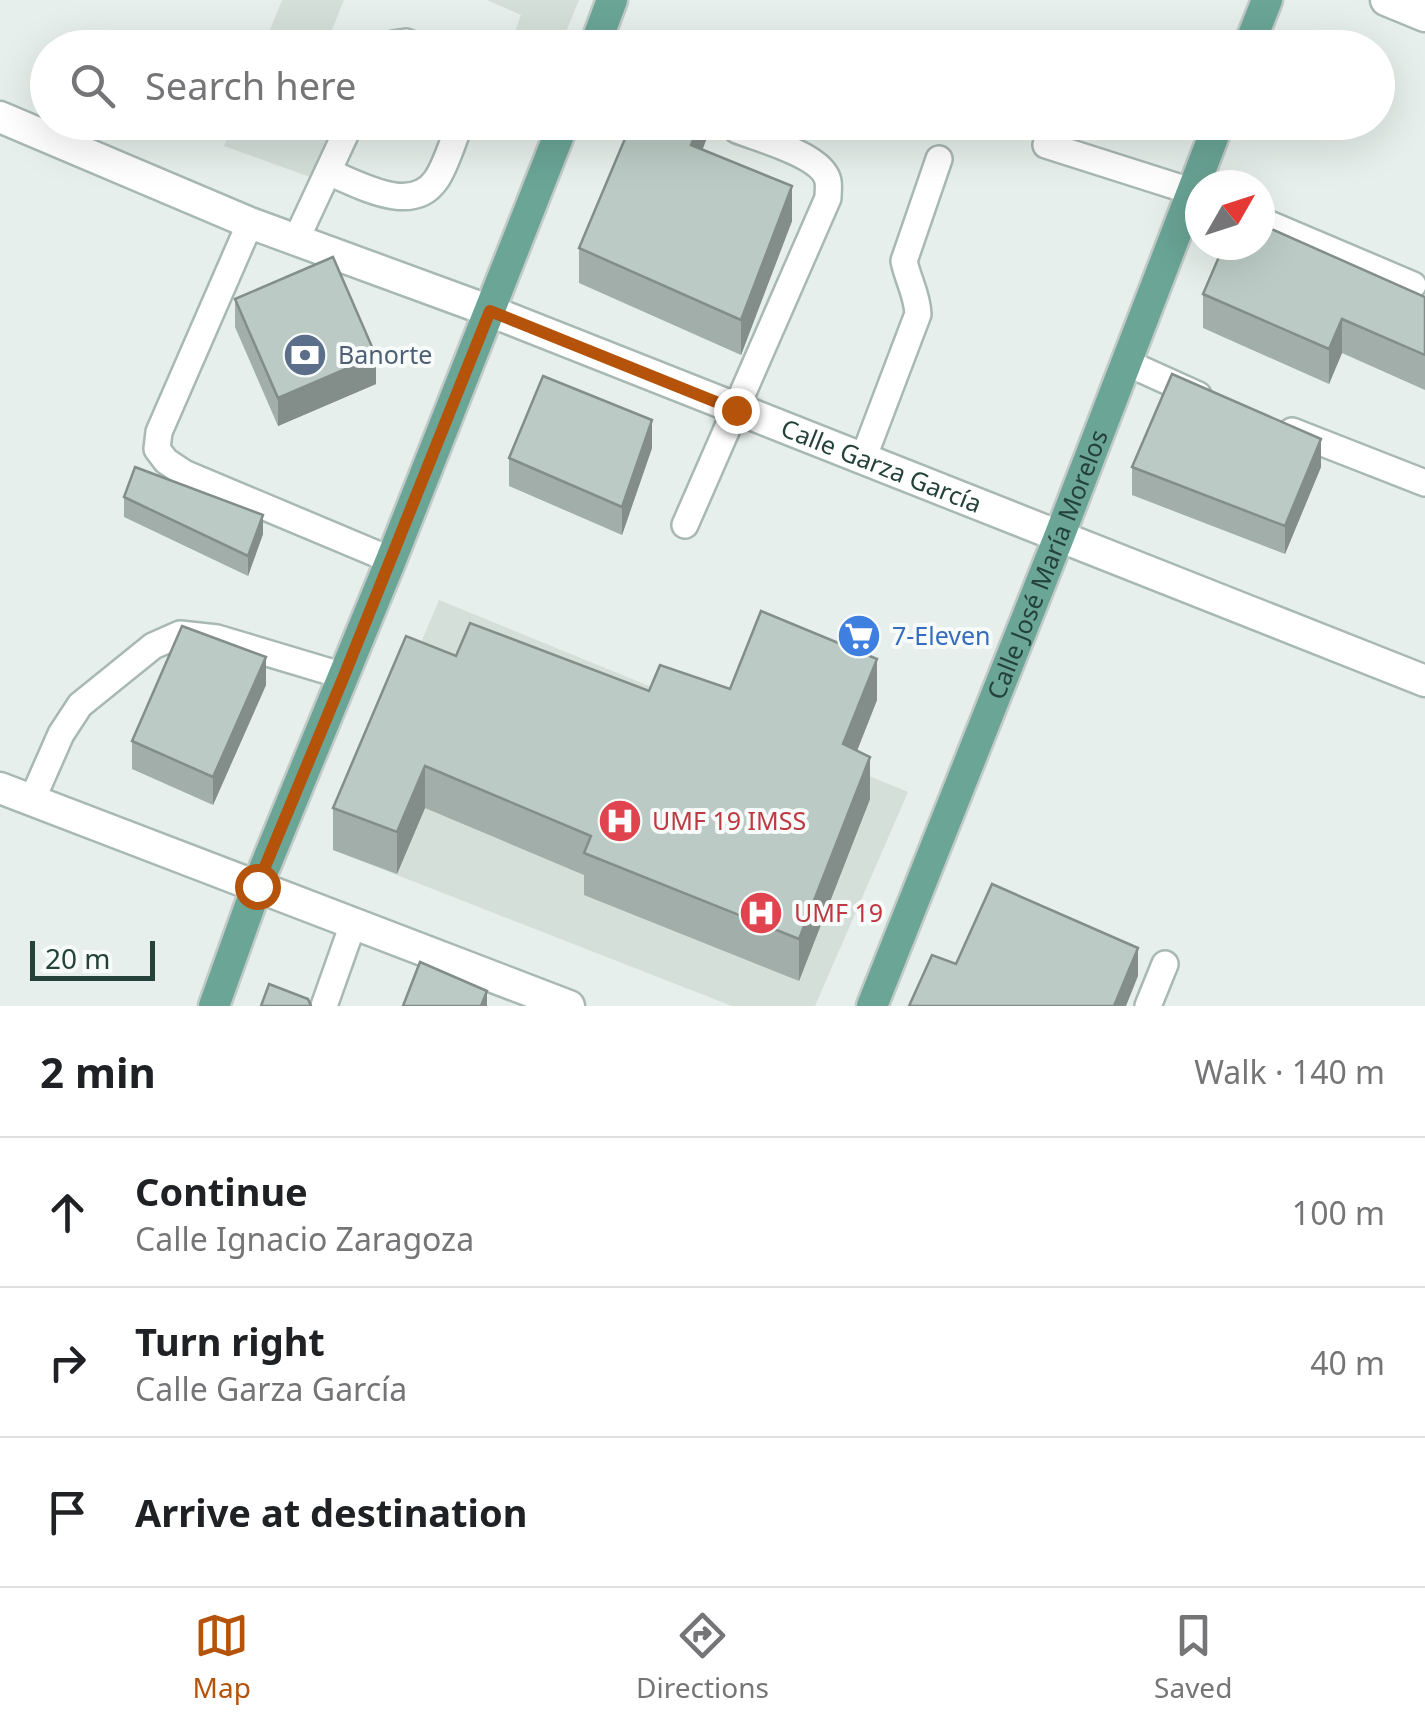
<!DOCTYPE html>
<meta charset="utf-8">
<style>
body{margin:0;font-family:"Noto Sans",sans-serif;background:#f2f2f2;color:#202124}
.compass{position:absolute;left:1185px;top:170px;width:90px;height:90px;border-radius:50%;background:#fff;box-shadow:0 10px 40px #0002;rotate:51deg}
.scale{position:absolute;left:30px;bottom:25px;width:125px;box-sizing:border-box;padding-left:10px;border:5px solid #24423a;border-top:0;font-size:28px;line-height:35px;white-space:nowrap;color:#24423a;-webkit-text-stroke:8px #f7fbf9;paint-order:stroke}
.stop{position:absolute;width:30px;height:30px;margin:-22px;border:8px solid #b45309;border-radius:50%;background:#fff}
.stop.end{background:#b45309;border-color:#fff;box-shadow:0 2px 10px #0008}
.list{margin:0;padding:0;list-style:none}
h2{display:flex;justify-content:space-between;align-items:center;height:130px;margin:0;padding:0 40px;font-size:42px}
h2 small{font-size:32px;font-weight:400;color:#757577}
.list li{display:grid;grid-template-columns:65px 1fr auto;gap:30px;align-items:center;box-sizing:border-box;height:150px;padding:0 40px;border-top:2px solid #e0e0e0}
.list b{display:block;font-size:38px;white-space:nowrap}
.list p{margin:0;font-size:32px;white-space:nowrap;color:#757577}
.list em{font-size:32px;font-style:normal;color:#757577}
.icon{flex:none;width:55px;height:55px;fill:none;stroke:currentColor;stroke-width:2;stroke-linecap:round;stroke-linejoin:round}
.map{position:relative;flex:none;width:1425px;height:1006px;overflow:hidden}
.search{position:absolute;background:#fff;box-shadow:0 10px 40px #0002;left:30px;right:30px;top:30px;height:110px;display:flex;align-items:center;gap:25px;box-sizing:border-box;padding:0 35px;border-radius:55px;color:#757577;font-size:38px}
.sheet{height:580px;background:#fff}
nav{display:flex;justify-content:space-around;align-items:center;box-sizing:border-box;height:140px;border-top:2px solid #e0e0e0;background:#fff;font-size:28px;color:#757577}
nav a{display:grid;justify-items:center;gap:5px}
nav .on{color:#b45309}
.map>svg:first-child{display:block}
.built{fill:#d4dfda}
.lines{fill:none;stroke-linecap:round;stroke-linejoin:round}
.service-casing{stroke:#a8b8b2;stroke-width:30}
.minor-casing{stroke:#a8b8b2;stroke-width:35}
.tertiary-casing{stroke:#a8b8b2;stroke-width:35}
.primary-casing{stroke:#c2cac8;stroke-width:35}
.service{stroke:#fff;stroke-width:25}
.minor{stroke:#fff;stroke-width:30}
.tertiary{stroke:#fff;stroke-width:30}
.primary{stroke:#6aa596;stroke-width:30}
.wall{fill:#a1aea9}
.shaded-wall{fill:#838d89}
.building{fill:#bbcac4;stroke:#838d89;stroke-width:2.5}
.route{stroke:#b45309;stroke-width:12}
.labels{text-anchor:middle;stroke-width:8;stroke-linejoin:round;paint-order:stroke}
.service-label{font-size:25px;fill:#4e5e75;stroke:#f7fbf9;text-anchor:start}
.street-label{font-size:25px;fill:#24423a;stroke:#f7fbf9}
.shop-label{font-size:25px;fill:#366cbe;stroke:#f7fbf9;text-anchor:start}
.health-label{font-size:25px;fill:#be3a42;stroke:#f7fbf9;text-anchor:start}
</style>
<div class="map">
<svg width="1425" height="1006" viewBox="0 0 1425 1006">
<rect width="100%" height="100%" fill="#e6efeb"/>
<path class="built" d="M282 0H344L325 47H263Z
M487 0H579L560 47 509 48 521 15Z
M233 123V122L334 123 310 177 224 146Z
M439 600 908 792 815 1006H732L333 850Z"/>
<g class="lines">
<g class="service-casing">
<path id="service" d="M390 48 393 44 406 42 422 48
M1046 145 1200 194
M328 172C359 184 411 216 436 180 446 166 453 140 461 122
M1260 220 1413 285
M250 223 159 432 157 449 166 461 184 473 391 560
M296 240 351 122
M1125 362 1198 395
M1292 431 1425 483
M863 459 918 314C917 294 908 280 904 261L939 159
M685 525 828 198C828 192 829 187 828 181 823 155 759 139 737 130
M32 800 61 734 80 705 153 646 180 634 217 638 344 676
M324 1006 353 924
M1148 1006 1165 964"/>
</g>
<g class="minor-casing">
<path id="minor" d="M1386 0 1425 16
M0 788 569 1006"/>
</g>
<g class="tertiary-casing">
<g id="tertiary">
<path id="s1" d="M0 117 250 223 490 311 1425 681"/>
</g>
</g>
<g class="primary-casing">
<g id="primary">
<path d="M594 48 612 0"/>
<path d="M1248 48 1267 0"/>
<path d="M214 1006 257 886 391 560 564 122"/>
<path id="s2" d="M872 1006 1059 537 1219 122"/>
</g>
</g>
<use href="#service" class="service"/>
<use href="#minor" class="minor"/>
<use href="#tertiary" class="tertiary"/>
<use href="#primary" class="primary"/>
</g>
<path class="wall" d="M702 150 792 221 741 355 579 283V248Z
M1203 294 1425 297V390L1342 353 1329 384 1203 328Z
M235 299 376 384 278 426 235 327Z
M652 448 622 535 509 486V458Z
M1132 467H1321L1285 554 1132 495Z
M124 497 263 534 248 576 124 517Z
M456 656 649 691 877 700 857 751 870 799 799 981 584 895V875L425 808 397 874 333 850V808Z
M266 685 213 805 132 769V741Z"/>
<path class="shaded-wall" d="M700 122H713L691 180V145Z
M792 186V221L741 355V320Z
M1342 319V353L1329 384V349Z
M376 356V384L278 426V398Z
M652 420V448L622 535V507Z
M1321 439V467L1285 554V526Z
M263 515V534L248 576V556Z
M266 657V685L213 805V777Z
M877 659V700L843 786V744Z
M870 757V799L799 981V939Z
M425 766V808L397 874V832Z
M1138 948V976L1126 1006H1114Z
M487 991V1006H481Z"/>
<path class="building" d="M666 43 677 48H664Z
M632 122H700L691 145 792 186 741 320 579 248Z
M1260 224 1425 297V355L1342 319 1329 349 1203 294 1224 245H1260Z
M333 257 376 356 278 398 235 299Z
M1172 374 1321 439 1285 526 1132 467Z
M543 376 652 420 622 507 509 458Z
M135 467 263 515 248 556 124 497Z
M761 611 877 659 843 744 870 757 799 939 584 853 591 836 425 766 397 832 333 808 406 636 456 656 470 623 649 691 660 665 730 689Z
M182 626 266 657 213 777 132 741Z
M992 884 1138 948 1114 1006H909L932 955 956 964Z
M420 962 487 991 481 1006H403Z
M269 984 308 999 311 1006H261Z"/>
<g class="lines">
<path class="route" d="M257 886 344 676 490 311 736 410"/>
</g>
<defs>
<g id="bank-disc" transform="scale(2.25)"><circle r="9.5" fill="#5c6f8a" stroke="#f7fbf9"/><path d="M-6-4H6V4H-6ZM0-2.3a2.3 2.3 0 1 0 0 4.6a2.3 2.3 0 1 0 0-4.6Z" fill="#fff"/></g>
<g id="supermarket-disc" transform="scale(2.25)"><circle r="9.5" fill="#3f7fe0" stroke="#f7fbf9"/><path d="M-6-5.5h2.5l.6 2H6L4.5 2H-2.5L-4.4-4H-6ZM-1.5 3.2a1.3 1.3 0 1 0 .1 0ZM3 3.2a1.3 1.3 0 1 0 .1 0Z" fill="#fff"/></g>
<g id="hospital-disc" transform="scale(2.25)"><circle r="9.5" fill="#e0444e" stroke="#f7fbf9"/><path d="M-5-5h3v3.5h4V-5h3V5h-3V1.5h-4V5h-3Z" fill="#fff"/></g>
</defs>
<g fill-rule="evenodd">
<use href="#bank-disc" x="305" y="355"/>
<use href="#supermarket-disc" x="859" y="636"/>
<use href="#hospital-disc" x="620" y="821"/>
<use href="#hospital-disc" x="761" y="913"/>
</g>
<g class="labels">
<g class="service-label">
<text x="338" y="364">Banorte</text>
</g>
<g class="street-label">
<text dy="9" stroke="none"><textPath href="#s1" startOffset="948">Calle Garza García</textPath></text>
<text dy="9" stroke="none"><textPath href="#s2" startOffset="475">Calle José María Morelos</textPath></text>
</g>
<g class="shop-label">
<text x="892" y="645">7-Eleven</text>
</g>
<g class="health-label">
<text x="652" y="830">UMF 19 IMSS</text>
<text x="794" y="922">UMF 19</text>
</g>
</g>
</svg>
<svg class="compass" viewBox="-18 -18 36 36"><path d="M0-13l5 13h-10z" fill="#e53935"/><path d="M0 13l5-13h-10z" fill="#757577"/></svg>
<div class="scale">20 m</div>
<div class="stop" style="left:257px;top:886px"></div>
<div class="stop end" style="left:736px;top:410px"></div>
<div class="search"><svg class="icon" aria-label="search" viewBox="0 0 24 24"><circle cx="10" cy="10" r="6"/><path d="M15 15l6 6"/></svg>Search here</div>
</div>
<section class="sheet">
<h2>2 min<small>Walk · 140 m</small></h2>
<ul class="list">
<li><svg class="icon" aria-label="ahead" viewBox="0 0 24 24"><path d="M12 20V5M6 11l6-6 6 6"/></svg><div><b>Continue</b><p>Calle Ignacio Zaragoza</p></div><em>100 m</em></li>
<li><svg class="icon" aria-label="right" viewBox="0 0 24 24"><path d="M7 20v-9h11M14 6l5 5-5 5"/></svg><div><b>Turn right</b><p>Calle Garza García</p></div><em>40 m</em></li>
<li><svg class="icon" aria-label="arrive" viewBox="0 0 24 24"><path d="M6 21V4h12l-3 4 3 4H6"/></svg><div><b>Arrive at destination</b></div></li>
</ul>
</section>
<nav>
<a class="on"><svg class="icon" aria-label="map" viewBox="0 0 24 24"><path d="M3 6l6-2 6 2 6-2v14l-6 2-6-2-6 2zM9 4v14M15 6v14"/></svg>Map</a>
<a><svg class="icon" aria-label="directions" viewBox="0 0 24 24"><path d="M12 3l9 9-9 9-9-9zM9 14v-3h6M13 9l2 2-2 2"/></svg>Directions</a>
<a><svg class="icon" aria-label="saved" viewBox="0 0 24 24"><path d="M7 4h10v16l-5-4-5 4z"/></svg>Saved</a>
</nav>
